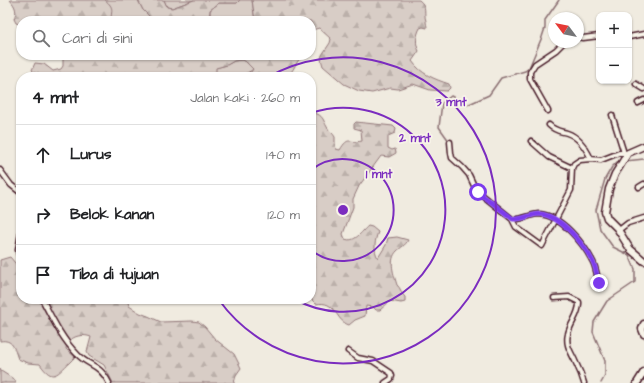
<!DOCTYPE html>
<html lang="id">
<meta charset="utf-8">
<style>
body{margin:0;font-family:"Architects Daughter",sans-serif;background:#f6f6f6;color:#202124}
.controls{position:absolute;right:12px;top:12px;display:grid;overflow:hidden;border-radius:8px;box-shadow:0 1px 3px #0004}
.controls button{width:36px;height:36px;display:grid;place-items:center;padding:0;border:0;border-bottom:1px solid #e0e0e0;background:#fff;color:#202124;font:20px sans-serif}
.compass{position:absolute;left:548px;top:12px;width:36px;height:36px;border-radius:50%;background:#fff;box-shadow:0 1px 3px #0004;rotate:302deg}
.stop{position:absolute;width:12px;height:12px;margin:-9px;border:3px solid #7c3aed;border-radius:50%;background:#fff}
.stop.end{background:#7c3aed;border-color:#fff;box-shadow:0 1px 4px #0008}
.list{margin:0;padding:0;list-style:none}
h2{display:flex;justify-content:space-between;align-items:center;height:52px;margin:0;padding:0 16px;font-size:17px}
h2 small{font-size:13px;font-weight:400;color:#757577}
.list li{display:grid;grid-template-columns:26px 1fr auto;gap:12px;align-items:center;box-sizing:border-box;height:60px;padding:0 16px;border-top:1px solid #e0e0e0}
.list b{display:block;font-size:15px;white-space:nowrap}
.list em{font-size:13px;font-style:normal;color:#757577}
.icon{flex:none;width:22px;height:22px;fill:none;stroke:currentColor;stroke-width:2;stroke-linecap:round;stroke-linejoin:round}
.map{position:relative;flex:none;width:644px;height:383px;overflow:hidden}
.search{position:absolute;background:#fff;box-shadow:0 1px 3px #0004;left:16px;top:16px;width:300px;height:44px;display:flex;align-items:center;gap:10px;box-sizing:border-box;padding:0 14px;border-radius:16px;color:#757577;font-size:15px}
.panel{position:absolute;background:#fff;box-shadow:0 1px 3px #0004;left:16px;top:72px;width:300px;height:232px;border-radius:16px}
.map>svg:first-child{display:block}
.green{fill:#d8cdc6;stroke:#917678}
.forest{fill:url(#forest-firs);stroke:#917678}
.lines{fill:none;stroke-linecap:round;stroke-linejoin:round}
.stream{stroke:#8b6f72;stroke-width:1.5}
.street-casing{stroke:#4a1f2b;stroke-width:7}
.secondary-casing{stroke:#4a1f2b;stroke-width:9}
.street{stroke:#f7f3e8;stroke-width:4}
.secondary{stroke:#f7f3e8;stroke-width:6}
.route{stroke:#7c3aed;stroke-width:5}
.ring{fill:none;stroke:#7b2cbf;stroke-width:2}
.centre{fill:#7b2cbf;stroke:#f7f3e8;stroke-width:2}
.ring-label{font-size:12px;text-anchor:middle;font-weight:bold;fill:#7b2cbf;stroke:#f7f3e8;stroke-width:3.5;stroke-linejoin:round;paint-order:stroke}
</style>
<div class="map">
<svg width="644" height="383" viewBox="0 0 644 383">
<defs>
<pattern id="forest-firs" width="22" height="20" patternUnits="userSpaceOnUse"><rect width="22" height="20" fill="#d8cdc6"/><path d="M5 1l3.5 6h-7zM16 11l3.5 6h-7z" fill="#bbb0aa"/></pattern>
</defs>
<rect width="100%" height="100%" fill="#f0ebe0"/>
<filter id="ink" filterUnits="userSpaceOnUse"><feTurbulence type="fractalNoise" baseFrequency=".025" numOctaves="2"/><feDisplacementMap in="SourceGraphic" scale="8" xChannelSelector="R" yChannelSelector="G"/><feConvolveMatrix kernelMatrix="1 2 1 2 8 2 1 2 1" color-interpolation-filters="sRGB"/></filter>
<g filter="url(#ink)">
<path class="green" d="M105 0H138L143 10 149 16 148 21H111Z
M164 0H194L172 8 167 7Z
M240 0H252L255 21H210V10L219 3H237Z
M241 60 245 61 253 69C246 76 214 85 215 68L227 65 234 61Z"/>
<path class="forest" d="M10 0H105C115 8 111 10 111 21H21V25L16 23 14 19C17 11 16 7 10 0Z
M138 0H164L167 7 172 8 194 0H240L237 3H219L210 10 209 21H148L149 16 143 10Z
M252 0H419C428 7 423 12 426 21 426 24 427 25 427 28L423 27 420 28C416 36 415 44 419 51L412 61C421 74 434 79 449 84L450 88 447 91 430 90 413 84 398 89 390 88 372 93 359 91 344 84 323 66 321 59 322 55 330 43 331 39 319 28 312 30 313 38 311 45V21H255Z
M63 55H306C303 57 299 59 298 61 292 70 293 74 281 77H238L251 72 253 69 245 61 241 60 234 61 227 65 216 68V73L218 76 223 77H43L35 73 32 70 35 63 44 64 53 71 61 69 63 66Z
M314 113C323 115 323 120 327 127 329 131 333 133 335 137V145L336 149 340 150C349 135 349 144 362 141L361 130 354 128V124L356 122 393 126 396 129 395 133 388 136V148L392 150 395 149 396 153 389 157 381 156 359 186 353 199V207L343 234 345 239C355 243 361 232 368 226L372 227 378 232C375 240 373 250 378 258L386 245 388 238 397 237 408 240C405 246 401 247 397 251 388 260 394 275 397 285 401 288 401 294 405 297V302L401 303 390 301 380 310H376L373 307 366 306 365 316 355 320 349 325C334 320 337 300 316 304L311 299V271L313 270 311 267V115Z
M10 257 21 270V299H127L129 306 140 313 148 316 161 322 192 321 199 322 205 327 215 339 234 354 241 368 236 375 234 383H113L104 365 89 356 87 352 91 337C81 333 67 337 66 349L75 357C73 359 72 360 70 362 57 374 53 383 40 364L28 363 18 359C14 348 13 339 0 341V260Z
M0 369 1 371 15 380 16 383H0Z"/>
<g class="lines">
<path class="stream" d="M449 141 439 127 442 103 451 96C457 98 461 103 467 105L489 95 501 78 525 71 529 68 542 37 545 28V20L559 0
M626 161 644 159
M601 383 605 376V361L593 332 594 322 607 301 635 282V269L629 255 613 247 600 229 596 210 605 179 612 167 617 162H620"/>
<g class="street-casing">
<path id="street" d="M578 37 583 38 599 36
M629 37 644 34
M636 84 644 89
M638 103 644 100
M548 111 530 79V72L535 64 556 50 564 42
M612 115 624 153
M549 125C555 131 560 131 567 133 579 137 586 148 591 159
M531 141 549 157 572 168
M450 142 451 153 452 158 462 167 469 175 476 190 512 219C520 221 531 214 539 214 561 215 584 244 593 262 596 268 597 276 599 283
M0 170 11 185 21 193
M639 187 644 184
M512 219 516 227 542 246 571 190 572 168 574 164 580 160 591 159 601 160 619 153H628
M619 230 628 223 644 218
M21 233 18 250 21 262
M554 298 569 297 579 302C580 314 570 323 568 334 565 346 572 353 576 363 579 369 582 376 584 383
M42 299C52 318 62 339 77 354 89 367 99 363 109 383
M348 351 358 358 373 361 391 373 392 376 391 379 385 383"/>
</g>
<g class="secondary-casing">
<path id="secondary" d="M644 146 628 153 615 174 609 189 605 212 607 218 617 228 630 249 644 261
M644 324 642 329 644 334
M637 383 644 372"/>
</g>
<use href="#street" class="street"/>
<use href="#secondary" class="secondary"/>
</g>
</g>
<g class="lines" filter="url(#ink)">
<path class="route" d="M478 192 513 219C522 220 531 214 540 214 561 216 584 244 593 262 596 268 597 276 599 283"/>
</g>
<g class="ring">
<path d="M311 170A51 51 0 1 1 311 250"/>
<path d="M311 113A102 102 0 1 1 294 299"/>
<path d="M268 77A153 153 0 1 1 219 300"/>
</g>
<circle cx="343" cy="210" r="6" class="centre"/>
<g class="ring-label">
<text x="451" y="106">3 mnt</text>
<text x="415" y="142">2 mnt</text>
<text x="379" y="178">1 mnt</text>
</g>
</svg>
<div class="controls">
<button>+</button>
<button>−</button>
</div>
<svg class="compass" viewBox="-18 -18 36 36"><path d="M0-13l5 13h-10z" fill="#e53935"/><path d="M0 13l5-13h-10z" fill="#757577"/></svg>
<div class="stop" style="left:478px;top:192px"></div>
<div class="stop end" style="left:599px;top:283px"></div>
<div class="search"><svg class="icon" aria-label="search" viewBox="0 0 24 24"><circle cx="10" cy="10" r="6"/><path d="M15 15l6 6"/></svg>Cari di sini</div>
<section class="panel">
<h2>4 mnt<small>Jalan kaki · 260 m</small></h2>
<ul class="list">
<li><svg class="icon" aria-label="ahead" viewBox="0 0 24 24"><path d="M12 20V5M6 11l6-6 6 6"/></svg><div><b>Lurus</b></div><em>140 m</em></li>
<li><svg class="icon" aria-label="right" viewBox="0 0 24 24"><path d="M7 20v-9h11M14 6l5 5-5 5"/></svg><div><b>Belok kanan</b></div><em>120 m</em></li>
<li><svg class="icon" aria-label="arrive" viewBox="0 0 24 24"><path d="M6 21V4h12l-3 4 3 4H6"/></svg><div><b>Tiba di tujuan</b></div></li>
</ul>
</section>
</div>
